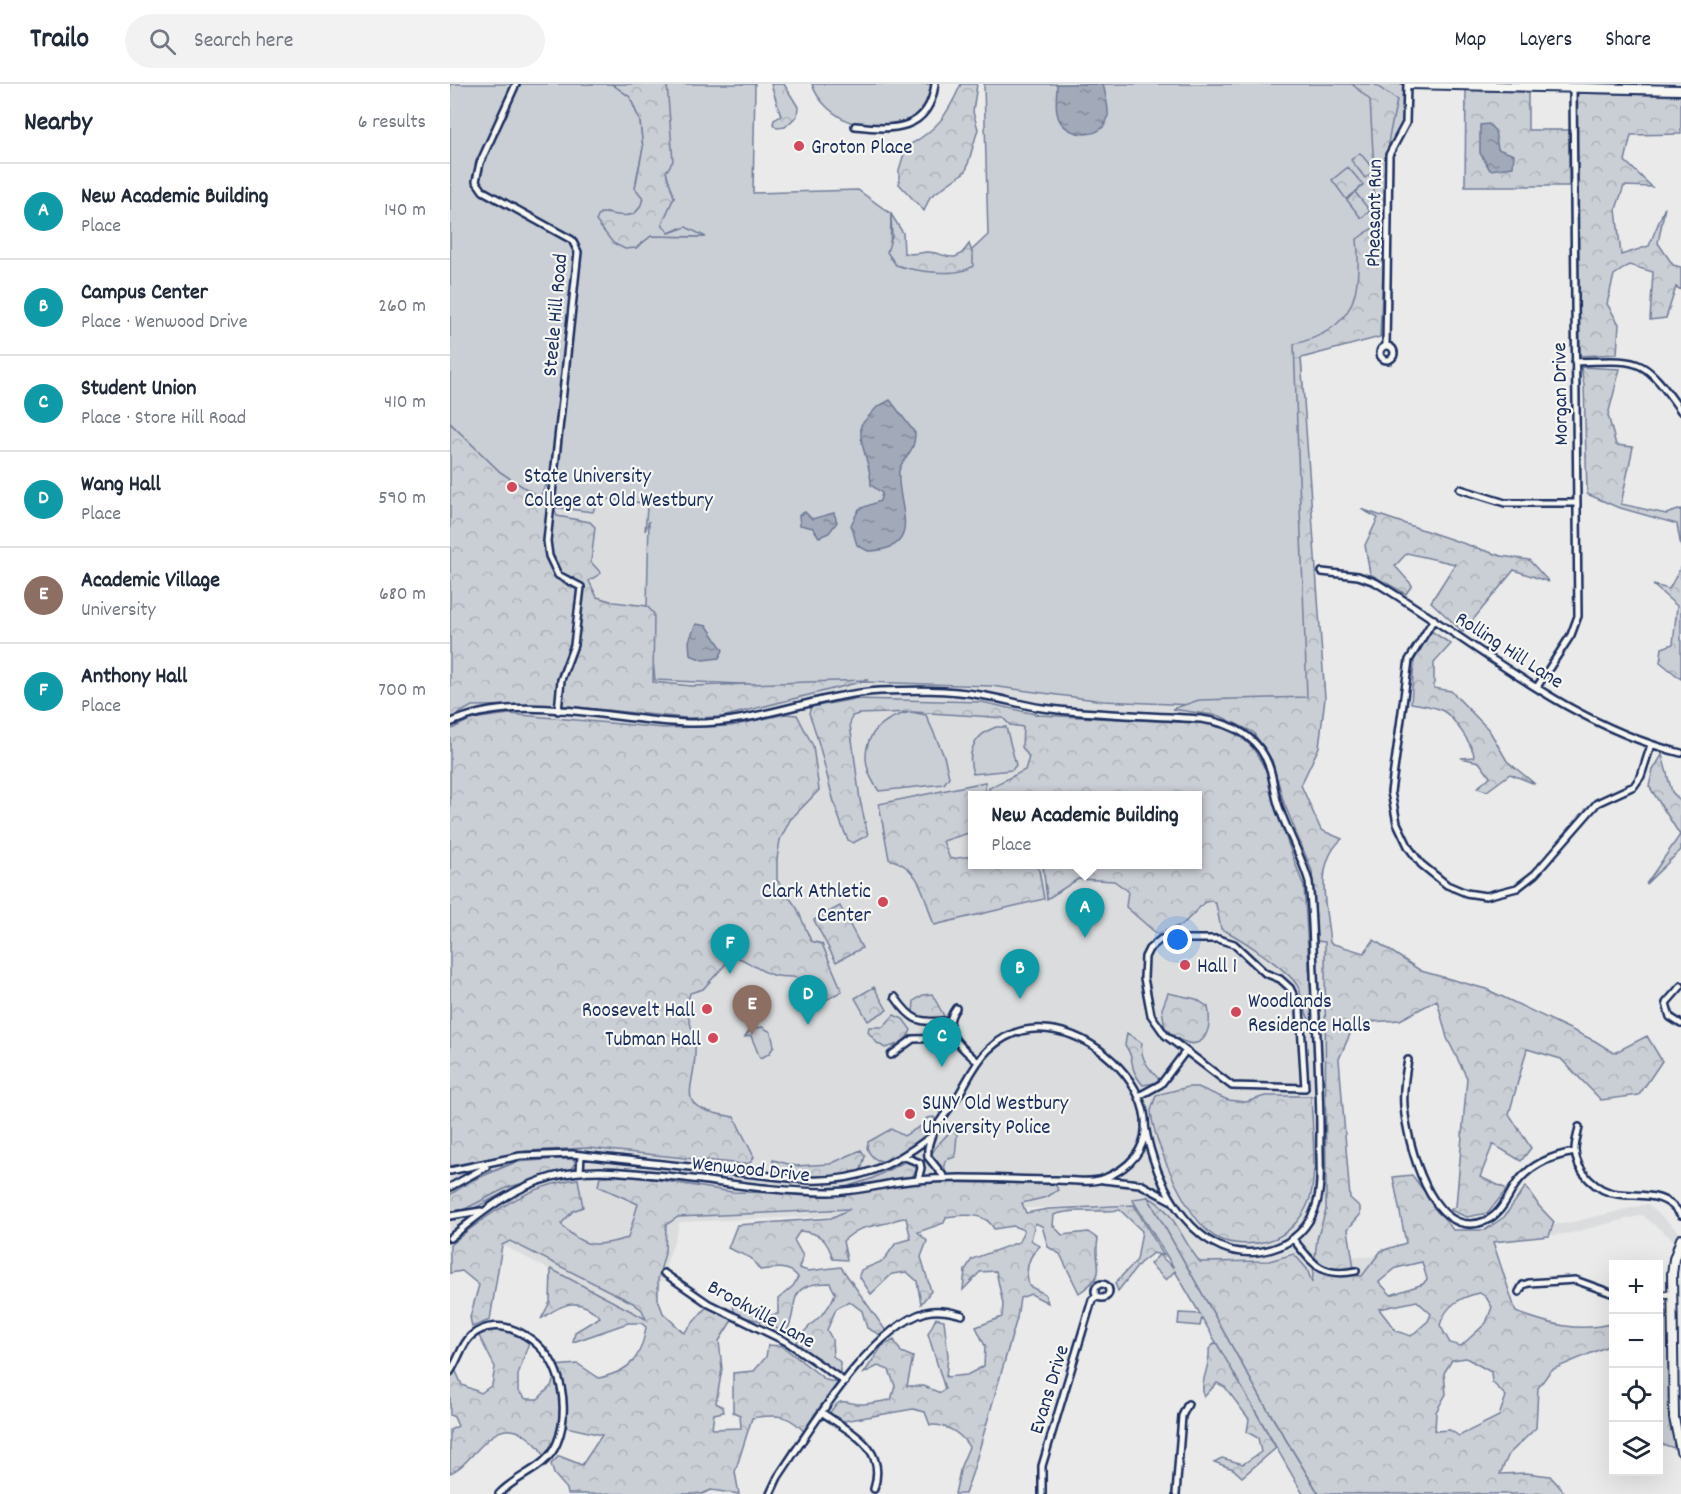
<!DOCTYPE html>
<meta charset="utf-8">
<style>
body{margin:0;font-family:Dekko,sans-serif;background:#f2f2f3;color:#1f2937}
.controls{position:absolute;right:18px;bottom:18px;display:grid;overflow:hidden;border-radius:0px;box-shadow:0 6px 24px #0002}
.controls button{width:54px;height:54px;display:grid;place-items:center;padding:0;border:0;border-bottom:2px solid #e0e1e3;background:#fff;color:#1f2937;font:30px sans-serif}
.you{position:absolute;left:728px;top:856px;width:21px;height:21px;margin:-15px;border:4px solid #fff;border-radius:50%;background:#1a73e8;box-shadow:0 0 0 9px #1a73e833}
.badge{display:grid;place-items:center;width:39px;height:39px;border-radius:50%;background:#d1495b;color:#fff;font-size:20px;font-weight:700}
.pin{position:absolute;translate:-50% -50px;filter:drop-shadow(0 2px 3px #0008)}
.pin::after{content:'';position:absolute;top:32px;width:21px;height:18px;background:inherit;clip-path:polygon(0 0,100% 0,50% 100%)}
.popup{position:absolute;left:518px;top:707px;width:234px;height:78px;box-sizing:border-box;display:grid;place-content:center;border-radius:0px;background:#fff;filter:drop-shadow(0 2px 4px #0005);font-size:20px;white-space:nowrap;color:#747a83}
.popup b{font-size:22px;color:#1f2937}
.popup::after{content:'';position:absolute;left:50%;top:100%;margin-left:-12px;border:12px solid transparent;border-top-color:#fff}
.list{margin:0;padding:0;list-style:none}
h2{display:flex;justify-content:space-between;align-items:center;height:78px;margin:0;padding:0 24px;font-size:26px}
h2 small{font-size:20px;font-weight:400;color:#747a83}
.list li{display:grid;grid-template-columns:39px 1fr auto;gap:18px;align-items:center;box-sizing:border-box;height:96px;padding:0 24px;border-top:2px solid #e0e1e3}
.list b{display:block;font-size:22px;white-space:nowrap}
.list p{margin:0;font-size:20px;white-space:nowrap;color:#747a83}
.list em{font-size:20px;font-style:normal;color:#747a83}
.icon{flex:none;width:33px;height:33px;fill:none;stroke:currentColor;stroke-width:2;stroke-linecap:round;stroke-linejoin:round}
.map{position:relative;flex:none;width:1231px;height:1410px;overflow:hidden}
header{display:flex;align-items:center;gap:36px;box-sizing:border-box;height:84px;padding:0 30px;background:#fff;border-bottom:2px solid #e0e1e3}
header strong{font-size:28px}
nav{display:flex;gap:33px;margin-inline-start:auto;font-size:21px}
.search{width:420px;height:54px;background:#f2f2f3;display:flex;align-items:center;gap:15px;box-sizing:border-box;padding:0 21px;border-radius:33px;color:#747a83;font-size:22px}
main{display:flex}
aside{flex:1;background:#fff}
.map>svg:first-child{display:block}
.built{fill:#dadcde;fill-rule:evenodd}
.grass{fill:#caced5;stroke:#727e9a;stroke-width:1.5}
.forest{fill:url(#forest-crowns);stroke:#727e9a;stroke-width:1.5;fill-rule:evenodd}
.water{fill:url(#water-ripples);stroke:#6c7995;stroke-width:1.5}
.lines{fill:none;stroke-linecap:round;stroke-linejoin:round}
.minor-casing{stroke:#1b2f5e;stroke-width:10}
.secondary-casing{stroke:#1b2f5e;stroke-width:12}
.minor{stroke:#f6f6f2;stroke-width:5}
.secondary{stroke:#f6f6f2;stroke-width:8}
.poi-dot{fill:#d1495b;stroke:#f6f6f2;stroke-width:2}
.labels{text-anchor:middle;stroke-width:4.5;stroke-linejoin:round;paint-order:stroke}
.poi-label{font-size:21px;fill:#1b2f5e;stroke:#f6f6f2;text-anchor:start}
.street-label{font-size:21px;fill:#1b2f5e;stroke:#f6f6f2}
</style>
<header>
<strong>Trailo</strong>
<div class="search"><svg class="icon" aria-label="search" viewBox="0 0 24 24"><circle cx="10" cy="10" r="6"/><path d="M15 15l6 6"/></svg>Search here</div>
<nav><a>Map</a><a>Layers</a><a>Share</a></nav>
</header>
<main>
<aside>
<h2>Nearby<small>6 results</small></h2>
<ul class="list">
<li><span class="badge" style="background:#0f9aa8">A</span><div><b>New Academic Building</b><p>Place</p></div><em>140 m</em></li>
<li><span class="badge" style="background:#0f9aa8">B</span><div><b>Campus Center</b><p>Place · Wenwood Drive</p></div><em>260 m</em></li>
<li><span class="badge" style="background:#0f9aa8">C</span><div><b>Student Union</b><p>Place · Store Hill Road</p></div><em>410 m</em></li>
<li><span class="badge" style="background:#0f9aa8">D</span><div><b>Wang Hall</b><p>Place</p></div><em>590 m</em></li>
<li><span class="badge" style="background:#8d6e63">E</span><div><b>Academic Village</b><p>University</p></div><em>680 m</em></li>
<li><span class="badge" style="background:#0f9aa8">F</span><div><b>Anthony Hall</b><p>Place</p></div><em>700 m</em></li>
</ul>
</aside>
<div class="map">
<svg width="1231" height="1410" viewBox="0 0 1231 1410">
<defs>
<pattern id="forest-crowns" width="20" height="18" patternUnits="userSpaceOnUse" patternTransform="scale(1.5)"><rect width="20" height="18" fill="#caced5"/><path d="M2 6a3 3 0 1 1 6 0M12 15a3 3 0 1 1 6 0" fill="none" stroke="#adb1b9"/></pattern>
<pattern id="water-ripples" width="26" height="14" patternUnits="userSpaceOnUse" patternTransform="scale(1.5)"><rect width="26" height="14" fill="#a2aaba"/><path d="M2 4q2-2 4 0t4 0M15 11q2-2 4 0t4 0" fill="none" stroke="#838b9a"/></pattern>
</defs>
<rect width="100%" height="100%" fill="#e9eae9"/>
<filter id="ink" filterUnits="userSpaceOnUse"><feTurbulence type="fractalNoise" baseFrequency=".0167" numOctaves="2"/><feDisplacementMap in="SourceGraphic" scale="12" xChannelSelector="R" yChannelSelector="G"/><feConvolveMatrix kernelMatrix="1 2 1 2 8 2 1 2 1" color-interpolation-filters="sRGB"/></filter>
<g filter="url(#ink)">
<path class="built" d="M0 0H201L205 596 541 602 653 617 742 621 872 620 846 703 872 775 899 1172 920 1173 978 1156 1119 1139 1198 1120 1231 1150 1226 1158 1192 1131 1121 1149 980 1165 925 1183 803 1321 708 1157 703 1119 230 1138 198 1238 36 1152 0 1191ZM522 712H748V780H522Z"/>
<path class="grass" d="M0 0H162L180 13 190 37 193 64 186 97 193 114 191 124 185 130 170 133 157 129 186 164 201 152 255 153 230 144 219 149 215 147 212 139 224 113 216 88 217 0H305L303 109 408 106 441 130 440 174 509 178 538 151 534 0H957L956 39 941 64 935 251 851 274 872 620 742 621 653 617 541 602 413 598 351 603 205 596 197 522 199 437 195 447 197 424 193 419 148 414 143 428 102 423 96 401 90 414 50 388 0 339Z
M362 0H483C479 14 476 28 463 36 430 57 374 37 362 0Z
M461 628 476 631 494 672 499 693 494 700 429 707C403 672 417 636 461 628Z
M546 643H556L566 681 562 686 523 690C516 668 524 651 546 643Z
M312 943 321 948 324 962 319 970 310 974 301 952 295 953 301 945Z
M122 1074 127 1077 124 1085 67 1102 15 1129H0V1108C42 1082 73 1072 122 1074Z
M698 1113 815 1321 869 1410H853L752 1234 750 1242 728 1240 729 1229 750 1230 725 1187 716 1196 700 1180 709 1171 724 1184 682 1115Z"/>
<path class="forest" d="M162 0H217L223 77 216 88 224 113 212 140 219 149 236 143 256 153 201 152 186 164 175 165 163 159 146 137 150 129C169 129 187 141 193 114L185 104 193 64 190 37 180 13Z
M321 0H334L348 23 347 32 335 43 327 44 323 40 324 36 331 32Z
M511 0H527L523 28 528 45 516 87 480 113 474 127 449 100V86L456 63C487 46 497 32 511 0Z
M902 0H924L947 16 939 53 930 253 851 274 875 614 869 663 851 701 871 746 892 755C863 780 877 824 880 859L914 869 924 856 971 887 1036 905 1145 957 1164 969 1197 952 1212 977 1189 1011 1151 1016 1111 975 1077 965 1059 1030 1081 1064 1071 1077 1043 1060 1030 1093 1057 1105 1038 1129 1017 1133 1000 1126 1006 1122 1017 994 997 954 987 916 950 936 905 939 889 975 900 1114 910 1123V1131L898 1145 905 1191 912 1192 931 1167 956 1159 943 1093 962 1091 1003 1146H1035L1054 1133 1076 1102 1089 1122 1104 1138 1099 1152 1043 1158 1066 1228C1098 1240 1129 1249 1163 1239V1262H1158L1101 1286 1088 1304 1086 1344 1059 1370 1050 1390 1076 1389 1100 1392 1116 1410H869L815 1321 698 1113C725 1126 730 1155 750 1178L819 1177 844 1170 857 1185 862 1199 867 1155 876 1126 875 858 867 857 862 787 834 719 822 676 803 648 770 632 722 625 749 616 857 613 844 260C904 246 912 211 907 155L924 143V87L915 94 901 76 910 69 924 86 920 16ZM972 1178 977 1195 973 1200 941 1211 929 1198 946 1184ZM1030 1209 1036 1213 1042 1223 1036 1239 1011 1262 1000 1259 990 1241C996 1221 1010 1213 1030 1209ZM967 1217 981 1230 978 1237 961 1252 946 1247 929 1225ZM1016 1274 1041 1288 1042 1298 1056 1312 1049 1332 1009 1352 1000 1346 985 1347 986 1328 996 1310 994 1289 1002 1276Z
M1016 6 1078 8V46H1119V102H1015Z
M1129 9 1231 12V50L1181 51 1175 77 1202 103 1174 102 1166 125 1171 171 1199 162 1215 123 1208 159 1223 181 1231 183V206L1226 203 1216 234 1200 236 1203 188 1179 181 1164 191 1157 220 1169 240 1167 270 1130 272 1126 15Z
M898 83 913 101 905 108 920 127 911 134 897 116 904 109 896 115 882 96Z
M441 130 453 149 454 169C463 171 468 169 477 168 497 168 504 184 519 160L523 171V182C509 194 463 187 446 181L437 168 442 152Z
M1131 283 1170 285 1158 331 1166 361 1183 363 1171 420 1216 430 1231 425V463L1227 440 1167 423 1137 410 1134 301Z
M0 339 50 388 90 414 96 400 107 432 140 438 145 443 141 478 151 489 139 497 147 513 164 518 197 522 204 530 203 598 241 602 418 596 272 633 236 634 105 621 22 622 0 634Z
M911 425 1051 472 1079 476 1099 498 1064 486 1013 548 981 518 1005 480 957 469 945 482 962 501 956 510 920 490 915 461 928 434Z
M1231 483V595L1210 578 1212 564 1223 560 1227 522 1203 501 1219 505Z
M981 547 1001 560 984 579V604L1001 607 1039 646 1057 677 1085 700 1060 690 1037 707 1027 704 1040 693 1029 678 1011 674 1024 673C1024 663 1003 632 993 627 984 622 971 621 961 619L964 577Z
M405 615 532 618 589 631 767 640 791 653 803 664 816 686 828 732 854 803 863 941C853 930 854 914 847 901 838 886 788 852 771 845L766 820 762 817 755 818 732 841 707 850 676 823 678 807 664 797 628 795 597 815 593 781 748 780V712L540 711 539 704 575 686 579 673 572 663 573 643 560 641 553 634 528 632 463 628 409 630 402 632 400 640 410 716 418 751 403 759 398 756C379 716 375 670 359 629L361 623Z
M60 630 214 644 281 642 335 630 347 631 363 662 369 706 340 736 330 756 327 775V796L347 824 361 857 372 860 392 907 373 918C366 914 365 905 358 900 346 890 339 894 327 892 310 889 299 876 283 872L253 905 240 909C232 934 245 941 245 963 247 1008 218 1023 284 1033L304 1073 300 1079 293 1080 138 1064 76 1067 0 1082V646L21 635Z
M1212 671 1222 708 1231 717V766L1196 800 1230 751 1199 702 1203 686Z
M535 698 536 711 522 712V748L493 757 500 775 522 772V780L585 781 589 786 594 815 484 841C474 813 471 783 439 775L429 720Z
M390 822 412 864 386 878 364 836Z
M424 903 437 926 418 937 405 914Z
M718 909 746 915 758 923C762 943 756 969 730 956 724 953 719 947 715 944L712 925Z
M482 910 494 932C483 935 472 938 463 929L464 917 473 911Z
M444 931 453 935 461 946C456 958 447 961 435 964L427 959 418 948 419 943H433Z
M677 949 692 959C689 973 699 985 709 995L705 999 693 1001C676 981 687 977 675 961Z
M738 1003H748L778 1016 796 1018 815 1012H861C862 1039 868 1093 859 1117 852 1135 837 1152 818 1157 803 1161 783 1161 769 1155 739 1141 704 1060 701 1028 701 1023 705 1016 706 1011Z
M484 1033 487 1039C473 1054 431 1099 417 1064L418 1058 441 1045 454 1052 471 1042 477 1034Z
M502 1045 507 1050 505 1073 496 1076 494 1081 496 1089C464 1075 491 1060 502 1045Z
M411 1066 415 1072 411 1086C386 1097 350 1095 323 1088V1076L346 1082 380 1080Z
M107 1075H124L125 1079 121 1085 56 1104 15 1125 0 1128V1111L21 1097 66 1078Z
M458 1076 467 1085 462 1093 406 1103 401 1101 421 1095Z
M162 1091 191 1093 282 1108 337 1109 368 1112 479 1098 605 1100 608 1106 597 1113 572 1119 576 1129 598 1125 684 1121 714 1172 703 1169 690 1179 668 1207 665 1199 687 1176 692 1147 670 1126C649 1129 621 1124 604 1131L603 1141 612 1151 638 1148 648 1155C642 1184 662 1186 629 1209L610 1170 598 1163 592 1142 585 1139 581 1156 590 1162C577 1173 575 1187 579 1202L595 1210 598 1219 581 1210 570 1214 567 1234 523 1387 515 1410H505L511 1382 519 1363C511 1349 496 1340 480 1341L475 1328 463 1325 394 1337 379 1330C389 1314 391 1317 407 1320 418 1321 431 1317 441 1316L445 1302 439 1286 428 1282 414 1289 432 1262 444 1256 451 1268 463 1273 457 1302H474L490 1309 495 1305 478 1250 486 1234 494 1236 498 1272 496 1293 517 1291 534 1282 535 1262 526 1243 552 1233 553 1220 546 1187 530 1188 513 1206 515 1186 522 1175 569 1158 574 1146 563 1142 544 1145C535 1127 513 1131 496 1133L494 1139 468 1148 477 1157 471 1173 481 1207 471 1220 467 1197 457 1188 442 1190 421 1210 409 1192 411 1186 433 1177 446 1159 461 1155 456 1134C446 1134 441 1139 432 1140 413 1144 409 1143 393 1157L397 1176 383 1175C377 1155 370 1149 350 1147L344 1156 353 1172 349 1184 358 1187 391 1183 436 1247 430 1251 417 1244 412 1227 399 1217 386 1225 377 1246 382 1255 383 1272 390 1278V1290L346 1259C356 1239 378 1233 385 1209L380 1199C332 1199 351 1223 336 1249L311 1237 285 1231 283 1222 290 1217C302 1226 313 1233 328 1230V1215L343 1202 348 1193C339 1181 323 1184 310 1186L301 1174 278 1164 287 1141 381 1134 400 1125 228 1133 216 1141 215 1169 208 1195V1215L213 1229 234 1249 259 1220 284 1233 269 1257 272 1285 266 1319 273 1323 274 1328 264 1330 262 1345 291 1344 290 1331 283 1328V1289L304 1287 316 1273 318 1261 332 1262 376 1296 389 1299 390 1305 357 1351C340 1330 328 1330 302 1334L285 1388 289 1410 261 1406 252 1410H118L117 1405 104 1390 101 1380 109 1372 132 1381 152 1351 112 1342 96 1376C91 1365 86 1359 76 1352 42 1328 26 1379 0 1389V1346L8 1342 4 1333 0 1331V1288L4 1283 12 1301 31 1309 42 1301 45 1283 27 1248 46 1242 80 1255 68 1291V1307L76 1315H88L101 1302 107 1287 104 1282 128 1280 149 1294C180 1287 191 1275 196 1243L191 1239H178L123 1258 125 1248 150 1233C129 1212 113 1219 91 1235L100 1218 101 1185 196 1235 192 1226 183 1219 60 1157 52 1161 40 1236 22 1243 20 1233 29 1201 12 1187 0 1189V1161C37 1130 79 1101 128 1095L133 1123 123 1127 111 1140C134 1166 147 1162 178 1154L188 1120 148 1102 150 1093Z
M1219 1219 1224 1364 1209 1359V1224Z
M766 1258 826 1364 792 1393 783 1385 764 1378 772 1374 793 1380 811 1368 808 1354 797 1348 799 1335 775 1303 767 1299 754 1313C749 1297 761 1282 759 1265Z"/>
<path class="water" d="M607 0H653C655 9 659 23 658 32 655 55 621 55 610 37 604 27 607 11 607 0Z
M1039 40 1045 47 1048 65 1064 71 1063 83 1040 86 1030 69V41Z
M440 316 465 349C465 371 452 372 449 387 445 418 478 466 418 467L407 461 401 441 409 425 430 417 432 409 421 401C421 379 409 364 411 341L427 323Z
M355 428 362 435 384 429 387 438 379 449 369 453 363 444 350 441 349 431Z
M246 540 257 542 273 566 269 574 253 576 240 571 239 557Z"/>
<g class="lines">
<g class="minor-casing">
<path id="minor" d="M66 0 30 79 26 97 33 107 122 156 128 168 97 457 99 472 108 491 131 503 124 561 111 596 108 627
M405 42C442 46 479 48 485 0
M936 262 939 71 956 39 957 0
M930 269a7 7 0 1 1 14 0a7 7 0 1 1-14 0Z
M1125 278C1192 276 1192 272 1231 327
M1010 405 1055 419H1127
M872 488 908 492 925 498C1025 558 1116 640 1231 669
M984 535 959 576 941 708 947 739 959 764 971 780 997 801 1016 809 1036 812 1067 804 1085 790 1147 719 1184 702 1191 692 1201 661
M1087 603 1121 551 1128 532 1123 5
M0 639C69 607 164 637 238 639 304 641 364 611 430 607 462 606 498 605 530 611 551 614 571 621 592 624 644 631 698 631 751 635 782 639 810 653 820 685 824 699 825 713 830 726 839 751 852 773 859 798 863 836 863 874 865 912 867 958 870 1004 870 1049 869 1072 873 1100 866 1122 859 1143 843 1159 822 1165 748 1187 704 1100 695 1041
M711 855H768L784 860 815 889 830 895 840 904 850 925 855 1004 782 1002 715 951 701 931 694 894 695 873 699 865Z
M1231 902 1216 919 1220 933 1231 940
M445 913C462 938 469 939 499 937
M506 924C489 947 511 963 528 978
M441 971 463 955 503 954
M958 976C955 991 953 1007 954 1022 957 1057 981 1159 1035 1137 1050 1131 1056 1116 1064 1103 1078 1081 1100 1072 1125 1068
M689 1012 711 1000 735 968
M1129 1043C1128 1050 1125 1058 1125 1066 1126 1088 1147 1108 1168 1110 1193 1113 1214 1107 1231 1131
M455 1073 470 1079 471 1084 468 1096
M0 1087 70 1072 122 1070 358 1096C406 1098 441 1083 479 1054
M130 1088 131 1071
M653 1096 690 1100 720 1116
M0 1103 36 1083
M0 1132 31 1127
M0 1154C32 1128 61 1104 102 1093 142 1082 185 1089 226 1093 277 1099 328 1108 378 1108 400 1108 422 1103 443 1099 497 1090 552 1096 606 1096 620 1096 642 1100 655 1094 767 1047 619 888 538 966 526 978 519 993 511 1007 499 1028 475 1049 478 1073L495 1094
M843 1155C863 1179 870 1194 906 1187
M214 1189 259 1220 337 1258 395 1298
M645 1207a7 7 0 1 1 14 0a7 7 0 1 1-14 0Z
M1069 1208 1073 1201 1079 1199 1125 1196 1164 1210
M1208 1211 1223 1210
M0 1288C8 1277 11 1261 21 1252 50 1227 94 1256 106 1287 115 1308 116 1338 107 1359 96 1386 67 1390 49 1410
M373 1329C402 1350 437 1363 424 1405
M320 1410 328 1393C361 1345 419 1245 476 1228 489 1225 501 1228 512 1231
M592 1410V1382L642 1216 647 1212
M726 1410 732 1332 738 1320"/>
</g>
<g class="secondary-casing">
<path id="secondary" d="M959 0 1231 6
M1231 1155 1224 1175 1222 1190 1224 1334 1231 1367"/>
</g>
<use href="#minor" class="minor"/>
<use href="#secondary" class="secondary"/>
</g>
</g>
<g class="poi-dot">
<circle cx="349" cy="62" r="6"/>
<circle cx="62" cy="403" r="6"/>
<circle cx="433" cy="818" r="6"/>
<circle cx="735" cy="881" r="6"/>
<circle cx="257" cy="925" r="6"/>
<circle cx="786" cy="928" r="6"/>
<circle cx="263" cy="954" r="6"/>
<circle cx="460" cy="1030" r="6"/>
</g>
<g class="labels">
<g class="poi-label">
<text x="361" y="69">Groton Place</text>
<text x="74" y="398">State University<tspan x="74" dy="24">College at Old Westbury</tspan></text>
<text x="421" y="813" text-anchor="end">Clark Athletic<tspan x="421" dy="24">Center</tspan></text>
<text x="747" y="888">Hall 1</text>
<text x="798" y="923">Woodlands<tspan x="798" dy="24">Residence Halls</tspan></text>
<text x="245" y="932" text-anchor="end">Roosevelt Hall</text>
<text x="251" y="961" text-anchor="end">Tubman Hall</text>
<text x="472" y="1025">SUNY Old Westbury<tspan x="472" dy="24">University Police</tspan></text>
</g>
<g class="street-label">
<text transform="translate(923 129) rotate(-89)" y="7">Pheasant Run</text>
<text transform="translate(104 231) rotate(-85)" y="7">Steele Hill Road</text>
<text transform="translate(1109 310) rotate(-91)" y="7">Morgan Drive</text>
<text transform="translate(1060 565) rotate(33)" y="7">Rolling Hill Lane</text>
<text transform="translate(301 1084) rotate(6)" y="7">Wenwood Drive</text>
<text transform="translate(312 1229) rotate(29)" y="7">Brookville Lane</text>
<text transform="translate(598 1305) rotate(-73)" y="7">Evans Drive</text>
</g>
</g>
</svg>
<div class="controls">
<button>+</button>
<button>−</button>
<button><svg class="icon" aria-label="locate" viewBox="0 0 24 24"><circle cx="12" cy="12" r="6"/><path d="M12 2v4M12 18v4M2 12h4M18 12h4"/></svg></button>
<button><svg class="icon" aria-label="layers" viewBox="0 0 24 24"><path d="M12 4l9 5-9 5-9-5zM3 14l9 5 9-5"/></svg></button>
</div>
<div class="you"></div>
<div class="pin badge" style="left:635px;top:854px;background:#0f9aa8">A</div>
<div class="popup"><b>New Academic Building</b>Place</div>
<div class="pin badge" style="left:570px;top:915px;background:#0f9aa8">B</div>
<div class="pin badge" style="left:492px;top:983px;background:#0f9aa8">C</div>
<div class="pin badge" style="left:358px;top:941px;background:#0f9aa8">D</div>
<div class="pin badge" style="left:302px;top:951px;background:#8d6e63">E</div>
<div class="pin badge" style="left:280px;top:890px;background:#0f9aa8">F</div>
</div>
</main>
